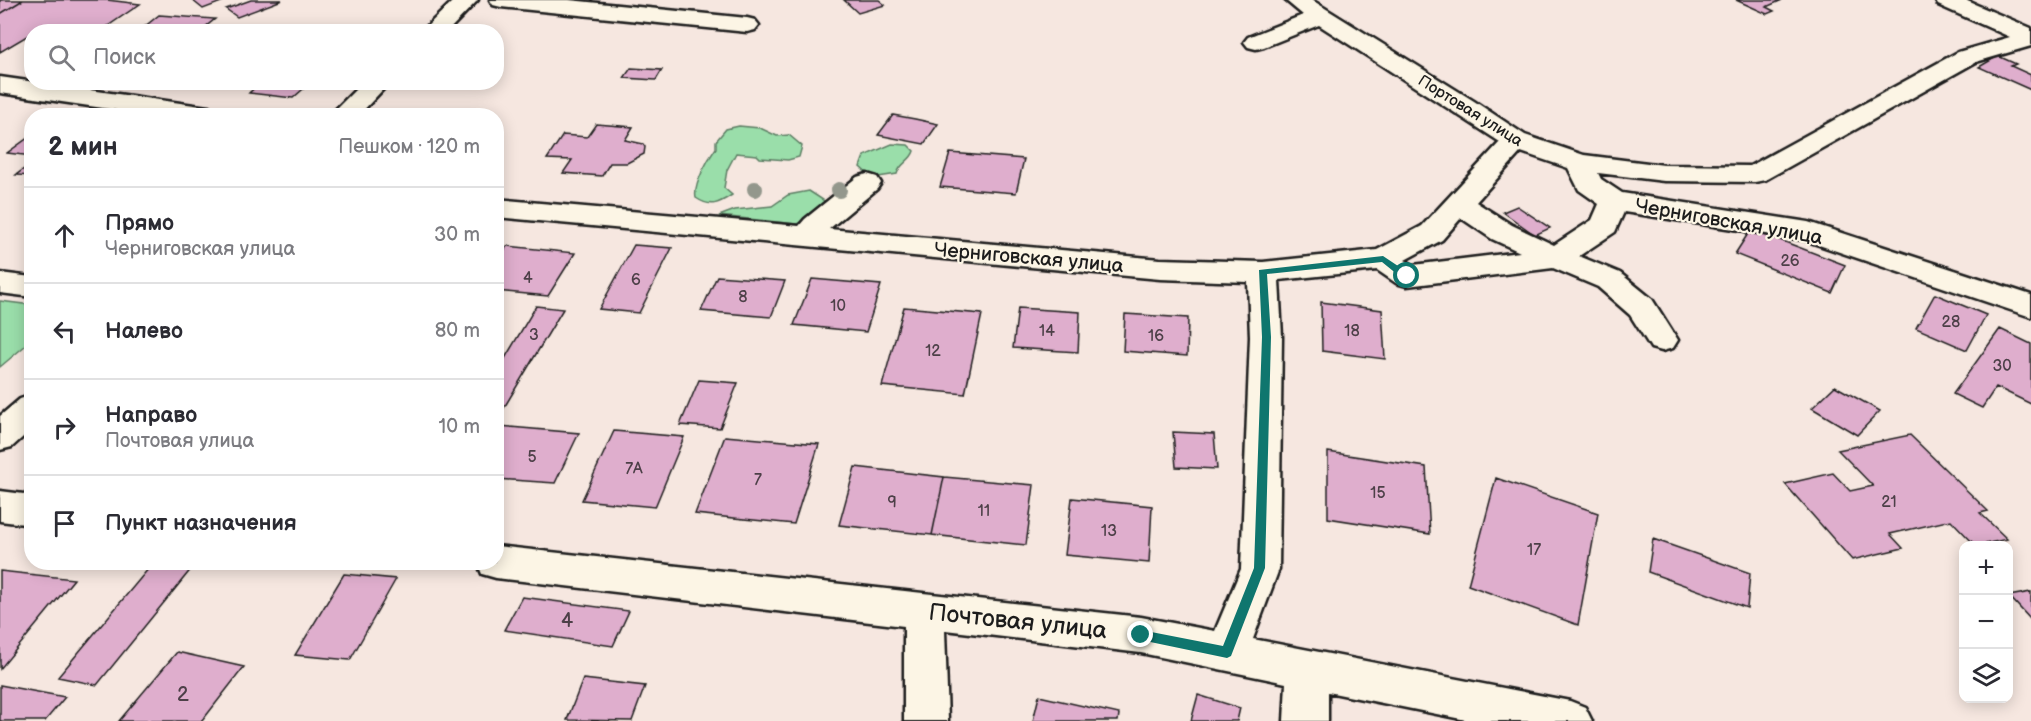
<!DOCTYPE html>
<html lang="ru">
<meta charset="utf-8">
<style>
body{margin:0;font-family:"Balsamiq Sans",sans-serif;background:#f2f2f3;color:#2b2b33}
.controls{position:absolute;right:18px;bottom:18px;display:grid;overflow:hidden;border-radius:12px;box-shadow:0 3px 15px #0003}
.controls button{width:54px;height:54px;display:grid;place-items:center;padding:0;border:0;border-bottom:2px solid #e1e1e2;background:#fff;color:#2b2b33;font:30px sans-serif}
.stop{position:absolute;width:18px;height:18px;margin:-14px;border:4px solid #0f766e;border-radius:50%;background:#fff}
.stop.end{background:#0f766e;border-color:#fff;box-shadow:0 2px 6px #0008}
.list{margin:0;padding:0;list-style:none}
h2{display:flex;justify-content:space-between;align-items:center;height:78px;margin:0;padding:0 24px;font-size:26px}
h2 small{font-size:20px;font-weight:400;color:#7c7c81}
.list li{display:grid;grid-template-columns:39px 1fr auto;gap:18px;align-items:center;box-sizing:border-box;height:96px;padding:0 24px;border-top:2px solid #e1e1e2}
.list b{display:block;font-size:22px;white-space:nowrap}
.list p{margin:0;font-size:20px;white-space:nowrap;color:#7c7c81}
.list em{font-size:20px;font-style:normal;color:#7c7c81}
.icon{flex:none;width:33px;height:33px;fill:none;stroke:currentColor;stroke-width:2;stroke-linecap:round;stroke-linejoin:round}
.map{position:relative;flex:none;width:2031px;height:721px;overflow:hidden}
.search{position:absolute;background:#fff;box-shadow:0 3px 15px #0003;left:24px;top:24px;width:480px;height:66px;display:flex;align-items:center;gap:15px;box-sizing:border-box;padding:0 21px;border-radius:24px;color:#7c7c81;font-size:22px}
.panel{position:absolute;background:#fff;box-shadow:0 3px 15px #0003;left:24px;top:108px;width:480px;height:462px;border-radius:24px}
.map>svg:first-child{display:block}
.green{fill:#9adeaa;stroke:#5b7d63;stroke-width:1.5}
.building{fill:#dfaecd;stroke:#1c1c1c;stroke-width:1.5}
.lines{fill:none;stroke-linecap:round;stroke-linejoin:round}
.minor-casing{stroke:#1c1c1c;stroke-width:5}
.minor{fill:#fcf5e5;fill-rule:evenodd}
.tree{fill:#93978c}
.route{fill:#0f766e}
.labels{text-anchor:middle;stroke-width:4.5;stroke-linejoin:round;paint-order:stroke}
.far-street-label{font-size:16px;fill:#1c1c1c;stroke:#fcf5e5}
.number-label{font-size:16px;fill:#4d4048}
.street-label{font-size:20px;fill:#1c1c1c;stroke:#fcf5e5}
.near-number-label{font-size:20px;fill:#4d4048}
.near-street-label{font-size:24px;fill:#1c1c1c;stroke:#fcf5e5}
</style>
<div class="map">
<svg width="2031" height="721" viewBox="0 0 2031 721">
<rect width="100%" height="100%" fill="#f6e7e0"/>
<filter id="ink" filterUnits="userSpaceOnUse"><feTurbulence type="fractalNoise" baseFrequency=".0167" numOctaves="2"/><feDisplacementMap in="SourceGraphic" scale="12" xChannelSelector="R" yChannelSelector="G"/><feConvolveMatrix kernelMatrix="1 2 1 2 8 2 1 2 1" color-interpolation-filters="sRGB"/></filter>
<g filter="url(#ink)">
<path class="green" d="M739 126 760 128 777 136 789 135 802 146 799 157 788 160 760 158 757 155 736 153 727 170 724 188 732 195C718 204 711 208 696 198 693 185 708 159 716 148V141L726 129Z
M892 144 908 145 914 151C911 161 900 163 897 174L872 178 860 167 864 156Z
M809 191 826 202 822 210 797 224 719 216 735 210 772 206 788 195Z
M0 301 31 305 32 340 0 367Z"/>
<path class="building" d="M0 0H23L0 14Z
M23 0H107L140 4 99 32 37 30 0 52V14Z
M192 0H222L224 1 203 9Z
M251 0H282L237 17 226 9Z
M844 0H879L885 5 858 13Z
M1736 0H1782L1766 7 1774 11 1767 14Z
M159 15 215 19 199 32H138Z
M1998 56 2016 64 2011 66 2031 75V90L1979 67Z
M631 68 662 70 656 80 624 78Z
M261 82H311L293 98 249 93Z
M893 115 915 119 938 124 924 144 878 135Z
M596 124 633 127 625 140 643 144 645 147 644 154 627 163H610L602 176 563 173 572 160 547 159 563 135 587 137Z
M32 135V156L7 153Z
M950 153 1024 159 1016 193 940 187Z
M32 163V176L16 175Z
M1517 206 1550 228 1535 235 1503 212Z
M1751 229 1845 265 1832 293 1735 254Z
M634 245 672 248 639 313 599 309Z
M507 246 575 253 548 296 496 291V262Z
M717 276 785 281 771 317 701 311Z
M812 279 881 285 866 332 794 325Z
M1935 294 1986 315 1967 350 1916 328Z
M1321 302 1382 310 1385 359 1322 351Z
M536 306 563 309 502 411H496V359L504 360Z
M904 307 982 314 965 394 882 386Z
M1018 308 1080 312 1078 352 1013 348Z
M1125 314 1188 318 1187 356 1123 351Z
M2000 329 2031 344V404L1996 387 1982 408 1953 394Z
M699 380 738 383 720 428 680 425Z
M1835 386 1880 411 1857 435 1812 408Z
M499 426 579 433 555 483 496 479V430Z
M614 431 684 437 655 507 582 500Z
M1173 432 1214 434 1217 469 1176 467Z
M1910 435 1988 511 1980 513 2007 539 1976 546 1951 520 1890 534 1903 548 1852 560 1785 484 1833 473 1850 491 1873 486 1838 450Z
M725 436 819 444 794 524 695 514Z
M1328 452 1426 467 1430 534 1328 518Z
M855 467 944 477 932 535 839 525Z
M944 477 1034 485 1026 545 932 535Z
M1496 478 1598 513 1578 625 1468 585Z
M1072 498 1152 506 1149 563 1065 555Z
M1653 539 1750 573 1747 608 1648 572Z
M154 562 192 568 97 685 58 677Z
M0 571 74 579 0 669Z
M344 574 396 579 350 660 295 655Z
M2031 592V620L2009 596Z
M522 597 629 611 613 646 504 630Z
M177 652 244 667 202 721H119Z
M583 679 645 686 632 721 567 720Z
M0 685 65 697 45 721H0Z
M1198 695 1240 708 1237 721H1191Z
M1039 696 1119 714 1118 721H1033Z"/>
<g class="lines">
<g class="minor-casing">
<path id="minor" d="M454 0H478L447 32H421Z
M490 0H569L747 18 755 20 759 25 755 30 747 32 501 7 493 5Z
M1285 0H1312L1474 101 1525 135 1584 155 1664 165 1750 166 1958 52 2010 37 1938 5 1935 0H1965L2031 28V46L1976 62 1765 180 1755 182 1664 181 1598 173 1601 179 1622 193 1808 222 2031 295V317L1804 240 1624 212 1615 232 1579 256 1620 273 1652 299 1678 340 1673 348 1662 351 1651 348 1630 315 1598 287 1553 268 1407 286 1396 283 1377 270 1279 280 1282 337 1279 569 1253 639 1570 701 1585 707 1592 721H1471L1328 692V721H1284L1286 683 1141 653 945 630 948 721H904V626L496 578 482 574 477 562H496V546L1141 617 1215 631 1241 569 1250 337 1248 282 1160 279 496 217V199L799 226 805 219 857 177 867 174 877 177 881 183 877 189 829 229 1160 259 1263 262 1377 250 1422 226 1500 142 1319 25 1264 47 1256 49 1248 47 1244 42 1248 37 1303 15ZM1521 152 1568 168 1579 190 1599 204 1592 220 1554 245 1512 225 1476 202ZM1461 218 1492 239 1520 252 1413 265 1405 260 1442 240Z
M0 77 215 108 224 110 228 116H158L0 93Z
M363 82H390L358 116H329Z
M0 273 32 277V297L0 293Z
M32 395V429L12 447 0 450V416L20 399Z
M0 491 32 495V525L0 521Z"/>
</g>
<use href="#minor" class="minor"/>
</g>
<g class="tree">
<circle cx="755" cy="189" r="8"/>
<circle cx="839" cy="190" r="8"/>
</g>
</g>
<path class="route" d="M1383 256 1410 274V279H1403L1382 262 1267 274 1271 337 1265 568 1231 656 1227 658 1136 639V631L1141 630 1223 646 1254 568 1262 337 1259 270Z"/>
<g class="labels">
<g class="far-street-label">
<text transform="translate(1471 110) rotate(32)" y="6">Портовая улица</text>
</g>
<g class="number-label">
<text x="1790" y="266">26</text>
<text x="528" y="283">4</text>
<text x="636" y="285">6</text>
<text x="743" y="302">8</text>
<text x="838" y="311">10</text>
<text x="1951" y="327">28</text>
<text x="1047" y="336">14</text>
<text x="1352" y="336">18</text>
<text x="534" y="340">3</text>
<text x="1156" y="341">16</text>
<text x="933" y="356">12</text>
<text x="2002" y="371">30</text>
<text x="532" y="462">5</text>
<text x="634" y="474">7А</text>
<text x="758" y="485">7</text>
<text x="1378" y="498">15</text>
<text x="892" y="507">9</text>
<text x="1889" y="507">21</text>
<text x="984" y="516">11</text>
<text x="1109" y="536">13</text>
<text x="1534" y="555">17</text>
</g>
<g class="street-label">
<text transform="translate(1729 221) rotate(10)" y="7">Черниговская улица</text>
<text transform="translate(1029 257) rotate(5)" y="7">Черниговская улица</text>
</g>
<g class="near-number-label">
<text x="567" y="627">4</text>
<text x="183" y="701">2</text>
</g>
<g class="near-street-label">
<text transform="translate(1018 621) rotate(6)" y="8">Почтовая улица</text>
</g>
</g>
</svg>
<div class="controls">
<button>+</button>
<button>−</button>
<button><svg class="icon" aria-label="layers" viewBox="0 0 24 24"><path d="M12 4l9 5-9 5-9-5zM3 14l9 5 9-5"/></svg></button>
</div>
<div class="stop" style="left:1407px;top:276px"></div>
<div class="stop end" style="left:1141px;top:635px"></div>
<div class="search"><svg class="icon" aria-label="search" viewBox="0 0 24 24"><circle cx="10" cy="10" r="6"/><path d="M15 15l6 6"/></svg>Поиск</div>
<section class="panel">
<h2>2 мин<small>Пешком · 120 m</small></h2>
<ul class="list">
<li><svg class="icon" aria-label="ahead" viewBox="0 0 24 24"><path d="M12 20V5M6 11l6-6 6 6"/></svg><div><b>Прямо</b><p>Черниговская улица</p></div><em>30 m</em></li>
<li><svg class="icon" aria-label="left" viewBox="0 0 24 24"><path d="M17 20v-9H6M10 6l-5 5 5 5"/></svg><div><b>Налево</b></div><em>80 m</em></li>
<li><svg class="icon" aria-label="right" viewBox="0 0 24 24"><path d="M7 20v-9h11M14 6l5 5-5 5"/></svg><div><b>Направо</b><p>Почтовая улица</p></div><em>10 m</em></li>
<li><svg class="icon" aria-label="arrive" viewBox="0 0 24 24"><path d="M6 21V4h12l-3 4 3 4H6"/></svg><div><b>Пункт назначения</b></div></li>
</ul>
</section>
</div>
